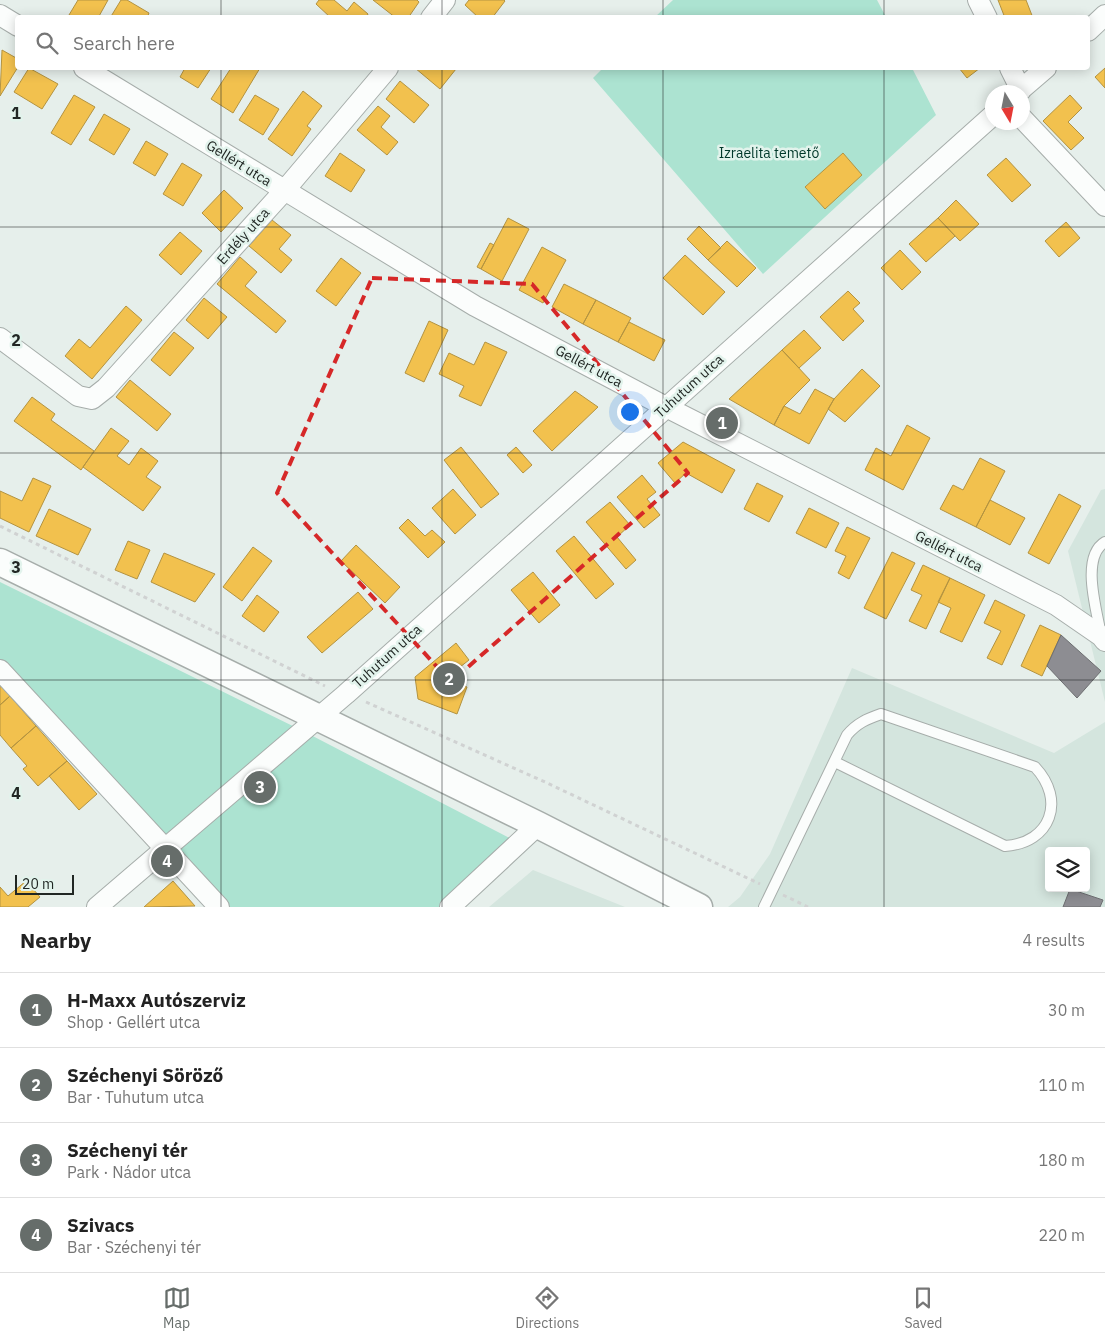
<!DOCTYPE html>
<meta charset="utf-8">
<style>
body{margin:0;font-family:"IBM Plex Sans",sans-serif;background:#f6f6f6;color:#222}
.controls{position:absolute;right:15px;bottom:15px;display:grid;overflow:hidden;border-radius:5px;box-shadow:0 2px 12px #0003}
.controls button{width:45px;height:45px;display:grid;place-items:center;padding:0;border:0;border-bottom:1px solid #e0e0e0;background:#fff;color:#222;font:25px sans-serif}
.compass{position:absolute;left:985px;top:85px;width:45px;height:45px;border-radius:50%;background:#fff;box-shadow:0 2px 12px #0003;rotate:170deg}
.scale{position:absolute;left:15px;bottom:12px;width:59px;box-sizing:border-box;padding-left:5px;border:2px solid #212724;border-top:0;font-size:14px;line-height:18px;white-space:nowrap;color:#212724;-webkit-text-stroke:4px #e2f3ec;paint-order:stroke}
.you{position:absolute;left:629px;top:411px;width:18px;height:18px;margin:-12px;border:4px solid #fff;border-radius:50%;background:#1a73e8;box-shadow:0 0 0 8px #1a73e833}
.badge{display:grid;place-items:center;width:32px;height:32px;border-radius:50%;background:#666d6a;color:#fff;font-size:16px;font-weight:700}
.pin{position:absolute;translate:-50% -50%;border:2px solid #fff;box-shadow:0 1px 5px #0006}
.list{margin:0;padding:0;list-style:none}
h2{display:flex;justify-content:space-between;align-items:center;height:65px;margin:0;padding:0 20px;font-size:21px}
h2 small{font-size:16px;font-weight:400;color:#767676}
.list li{display:grid;grid-template-columns:32px 1fr auto;gap:15px;align-items:center;box-sizing:border-box;height:75px;padding:0 20px;border-top:1px solid #e0e0e0}
.list b{display:block;font-size:19px;white-space:nowrap}
.list p{margin:0;font-size:16px;white-space:nowrap;color:#767676}
.list em{font-size:16px;font-style:normal;color:#767676}
.icon{flex:none;width:28px;height:28px;fill:none;stroke:currentColor;stroke-width:2;stroke-linecap:round;stroke-linejoin:round}
.map{position:relative;flex:none;width:1105px;height:907px;overflow:hidden}
.search{position:absolute;background:#fff;box-shadow:0 2px 12px #0003;left:15px;right:15px;top:15px;height:55px;display:flex;align-items:center;gap:12px;box-sizing:border-box;padding:0 18px;border-radius:5px;color:#767676;font-size:19px}
.sheet{height:365px;background:#fff}
nav{display:flex;justify-content:space-around;align-items:center;box-sizing:border-box;height:70px;border-top:1px solid #e0e0e0;background:#fff;font-size:14px;color:#767676}
nav a{display:grid;justify-items:center;gap:2px}
nav .on{color:#666d6a}
.map>svg:first-child{display:block}
.built{fill:#d4e5de;fill-rule:evenodd}
.green{fill:#ace3d1}
.homes{fill:#f2c14e;stroke:#b39341}
.industry{fill:#8d8d92;stroke:#6d6e71}
.lines{fill:none;stroke-linecap:round;stroke-linejoin:round}
.service-casing{stroke:#a6adaa;stroke-width:12}
.minor-casing{stroke:#a6adaa;stroke-width:22}
.tertiary-casing{stroke:#a6adaa;stroke-width:29}
.path{stroke:#d0d2d2;stroke-width:3;stroke-dasharray:4 4;stroke-linecap:butt}
.service{stroke:#fbfdfc;stroke-width:10}
.minor{stroke:#fbfdfc;stroke-width:20}
.tertiary{stroke:#fbfdfc;stroke-width:26}
.marked{fill:none;stroke:#d62828;stroke-width:4;stroke-dasharray:10 6;stroke-linejoin:round}
.grid{fill:none;stroke:#212724;stroke-width:1;stroke-opacity:0.55}
.labels{text-anchor:middle;stroke-width:5;stroke-linejoin:round;paint-order:stroke}
.park-label{font-size:14px;fill:#00382a;stroke:#e2f3ec}
.street-label{font-size:14px;fill:#212724;stroke:#e2f3ec}
.grid-label{font-size:16px;text-anchor:middle;font-weight:bold;fill:#212724;stroke:#e2f3ec;stroke-width:5;stroke-linejoin:round;paint-order:stroke}
</style>
<div class="map">
<svg width="1105" height="907" viewBox="0 0 1105 907">
<rect width="100%" height="100%" fill="#e6efeb"/>
<path class="built" d="M1105 489V702L1068 551 1101 490Z
M852 668 1054 753 1105 722V907H728L740 897 770 854ZM1049 851H1086V888H1049Z
M533 870 625 907H489Z"/>
<path class="green" d="M673 0H877L886 17H655Z
M603 68H912L936 115 763 274 593 78Z
M0 582 303 731 519 843 450 907H219L0 670Z"/>
<path class="homes" d="M78 0H108L98 18H72L69 15Z
M121 0H127L149 13 147 18H110Z
M319 0H334L347 11 354 2 368 14 366 18H331L316 4Z
M373 0H417L419 2 408 18H396Z
M469 0H504L505 1 492 18H479L465 5Z
M998 0H1026L1033 18H1005Z
M2 50 18 59V67L0 96Z
M29 68 58 84 42 109 14 92Z
M185 68H211L198 88 180 77Z
M231 68H260L233 113 211 99Z
M415 68H454L456 69 440 89Z
M959 68H980L967 78Z
M1105 68V88L1095 77Z
M400 81 429 105 414 123 386 99Z
M303 91 322 106 307 126 311 129 292 156 268 139Z
M74 95 95 107 71 145 51 133Z
M255 95 279 109 263 135 239 120Z
M1070 95 1082 108 1068 122 1084 138 1071 150 1043 121Z
M378 106 390 116 381 127 398 142 387 155 357 130Z
M104 114 130 129 114 155 89 140Z
M146 141 168 154 155 176 133 163Z
M340 153 365 170 351 192 325 176Z
M843 153 862 175 825 209 805 187Z
M1006 158 1031 185 1012 202 987 175Z
M182 163 202 175 183 206 163 194Z
M224 190 243 208 221 232 202 213Z
M956 200 979 224 960 241 938 218Z
M508 218 529 229 502 281 481 269Z
M938 218 955 236 926 262 909 244Z
M272 220 291 235 279 249 292 260 281 273 249 246Z
M1066 222 1080 238 1059 257 1045 241Z
M699 226 721 248 708 260 687 239Z
M180 232 202 251 181 275 159 255Z
M727 241 756 268 737 287 708 260Z
M490 243 494 245 481 269 477 267Z
M542 247 566 260 543 303 519 290Z
M900 250 921 272 902 290 881 268Z
M685 255 725 292 703 315 663 278Z
M240 257 257 272 245 286 286 321 276 333 217 284Z
M341 258 361 273 336 306 316 291Z
M564 284 596 300 583 324 552 307Z
M848 291 860 303 853 309 864 321 843 341 820 317Z
M204 298 227 317 208 339 186 320Z
M596 300 631 318 618 342 583 324Z
M126 306 142 320 92 379 65 356 79 339 90 348Z
M429 321 448 330 424 382 405 373Z
M629 322 665 340 654 361 618 342Z
M804 330 821 348 799 368 782 350Z
M174 332 194 348 170 376 151 360Z
M485 342 507 352 481 406 459 396 464 386 439 374 449 353 474 365Z
M782 350 810 380 784 406 774 425 729 399Z
M862 369 880 386 845 422 828 409 834 399Z
M130 380 171 414 157 431 116 397Z
M815 389 834 399 809 444 774 425 784 406 800 414Z
M575 391 598 407 552 451 533 431Z
M32 397 55 414 51 420 94 451 81 470 14 421Z
M907 425 930 438 903 490 865 470 876 448 891 456Z
M111 428 129 441 117 456 129 465 141 448 158 461 146 477 161 487 143 511 83 467Z
M683 442 735 470 722 493 686 473 675 483 658 463Z
M461 447 499 494 481 508 444 460Z
M516 447 532 465 523 473 507 455Z
M980 458 1005 471 976 527 940 509 953 485 963 490Z
M642 475 656 492 647 499 660 515 644 528 617 497Z
M33 478 51 486 29 532 0 518V491L22 501Z
M757 483 783 496 769 522 744 509Z
M453 489 476 515 455 534 432 508Z
M1059 494 1081 506 1049 564 1028 553Z
M990 500 1025 518 1010 545 976 527Z
M610 502 630 525 617 537 636 560 626 569 586 522Z
M809 508 839 523 826 548 796 533Z
M49 509 91 529 78 555 36 536Z
M408 519 425 536 432 530 445 542 428 558 399 528Z
M847 527 870 538 849 579 838 573 846 556 835 551Z
M574 536 614 584 596 599 556 551Z
M128 541 150 550 137 579 115 570Z
M356 545 400 587 385 603 341 561Z
M253 547 272 561 242 601 223 587Z
M892 552 915 563 886 619 864 608Z
M164 553 215 574 195 602 151 582Z
M923 565 950 578 926 629 909 621 922 595 911 590Z
M533 572 560 605 539 623 511 590Z
M950 578 985 595 962 642 940 632 951 608 938 602Z
M358 592 373 609 322 653 307 637Z
M257 595 279 612 264 632 242 616Z
M995 600 1025 615 1002 665 987 658 1001 631 984 623Z
M1040 625 1061 635 1042 676 1021 666Z
M456 643 469 660 446 678 467 687 457 714 418 699 415 677Z
M0 684 10 696 0 705Z
M10 696 36 726 11 748 0 735V705Z
M36 726 67 761 38 786 23 769 27 766 11 748Z
M67 761 97 794 79 810 49 776Z
M26 881 40 897 28 907H0V887L8 896Z
M173 881 195 906 144 907Z"/>
<path class="industry" d="M1061 635 1101 671 1077 698 1047 666Z
M1070 889 1103 900 1100 907H1063Z"/>
<g class="lines">
<g class="service-casing">
<path id="service" d="M1101 635C1097 611 1080 557 1105 542
M764 907 847 735C857 723 867 719 881 714L1035 767C1066 800 1051 843 1005 846L835 762"/>
</g>
<g class="minor-casing">
<path id="minor" d="M978 0 987 18
M0 15 18 26
M431 18 445 0
M1088 31 1105 15
M84 68 475 306 666 407 1056 605 1101 636 1105 641
M1010 68 1021 90
M1018 92 1046 68
M1022 118 1105 206
M0 338 78 396 92 399 106 388 284 191 388 68
M0 670 219 907
M97 907 346 694 992 116
M450 907 538 825"/>
</g>
<g class="tertiary-casing">
<path id="tertiary" d="M0 562 538 825 699 907"/>
</g>
<path class="path" d="M0 526 325 686
M366 702 545 782 760 884
M783 895 808 907"/>
<use href="#service" class="service"/>
<use href="#minor" class="minor"/>
<use href="#tertiary" class="tertiary"/>
</g>
<path class="marked" d="M372 278 532 284 688 473 451 682 277 493Z"/>
<path class="grid" d="M221 0V18M442 0V18M663 0V18M884 0V18M221 68V907M442 68V907M663 68V907M884 68V907M0 227H1105M0 453H1105M0 680H1105"/>
<g class="labels">
<g class="park-label">
<text x="769" y="158">Izraelita temető</text>
</g>
<g class="street-label">
<text transform="translate(239 163) rotate(32)" y="5">Gellért utca</text>
<text transform="translate(243 236) rotate(-48)" y="5">Erdély utca</text>
<text transform="translate(589 366) rotate(28)" y="5">Gellért utca</text>
<text transform="translate(689 386) rotate(-42)" y="5">Tuhutum utca</text>
<text transform="translate(949 551) rotate(27)" y="5">Gellért utca</text>
<text transform="translate(387 656) rotate(-42)" y="5">Tuhutum utca</text>
</g>
</g>
<g class="grid-label">
<text x="16" y="119">1</text>
<text x="16" y="346">2</text>
<text x="16" y="573">3</text>
<text x="16" y="799">4</text>
</g>
</svg>
<div class="controls">
<button><svg class="icon" aria-label="layers" viewBox="0 0 24 24"><path d="M12 4l9 5-9 5-9-5zM3 14l9 5 9-5"/></svg></button>
</div>
<svg class="compass" viewBox="-18 -18 36 36"><path d="M0-13l5 13h-10z" fill="#e53935"/><path d="M0 13l5-13h-10z" fill="#767676"/></svg>
<div class="scale">20 m</div>
<div class="you"></div>
<div class="pin badge" style="left:722px;top:423px">1</div>
<div class="pin badge" style="left:449px;top:679px">2</div>
<div class="pin badge" style="left:260px;top:787px">3</div>
<div class="pin badge" style="left:167px;top:861px">4</div>
<div class="search"><svg class="icon" aria-label="search" viewBox="0 0 24 24"><circle cx="10" cy="10" r="6"/><path d="M15 15l6 6"/></svg>Search here</div>
</div>
<section class="sheet">
<h2>Nearby<small>4 results</small></h2>
<ul class="list">
<li><span class="badge">1</span><div><b>H-Maxx Autószerviz</b><p>Shop · Gellért utca</p></div><em>30 m</em></li>
<li><span class="badge">2</span><div><b>Széchenyi Söröző</b><p>Bar · Tuhutum utca</p></div><em>110 m</em></li>
<li><span class="badge">3</span><div><b>Széchenyi tér</b><p>Park · Nádor utca</p></div><em>180 m</em></li>
<li><span class="badge">4</span><div><b>Szivacs</b><p>Bar · Széchenyi tér</p></div><em>220 m</em></li>
</ul>
</section>
<nav>
<a class="on"><svg class="icon" aria-label="map" viewBox="0 0 24 24"><path d="M3 6l6-2 6 2 6-2v14l-6 2-6-2-6 2zM9 4v14M15 6v14"/></svg>Map</a>
<a><svg class="icon" aria-label="directions" viewBox="0 0 24 24"><path d="M12 3l9 9-9 9-9-9zM9 14v-3h6M13 9l2 2-2 2"/></svg>Directions</a>
<a><svg class="icon" aria-label="saved" viewBox="0 0 24 24"><path d="M7 4h10v16l-5-4-5 4z"/></svg>Saved</a>
</nav>
